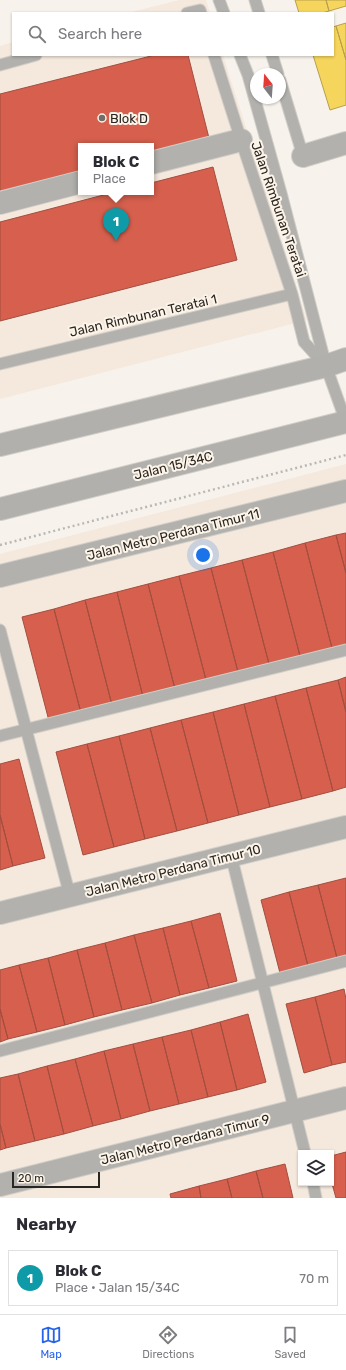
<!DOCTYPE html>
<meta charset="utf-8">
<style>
body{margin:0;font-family:Rubik,sans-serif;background:#f2f2f3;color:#2b2b33}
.controls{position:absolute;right:12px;bottom:12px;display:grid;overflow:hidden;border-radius:0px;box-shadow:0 1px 3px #0004}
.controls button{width:36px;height:36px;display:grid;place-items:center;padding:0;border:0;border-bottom:1px solid #e1e1e2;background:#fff;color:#2b2b33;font:20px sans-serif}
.compass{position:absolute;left:250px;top:68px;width:36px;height:36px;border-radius:50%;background:#fff;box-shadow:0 1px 3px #0004;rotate:343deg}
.scale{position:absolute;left:12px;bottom:10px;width:88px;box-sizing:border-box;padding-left:4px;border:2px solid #292521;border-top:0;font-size:11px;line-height:14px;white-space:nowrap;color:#292521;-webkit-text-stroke:3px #fcf4e8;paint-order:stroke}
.you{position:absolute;left:203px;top:555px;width:14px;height:14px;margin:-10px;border:3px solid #fff;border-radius:50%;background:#1a73e8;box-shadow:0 0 0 6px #1a73e833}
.badge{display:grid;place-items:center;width:26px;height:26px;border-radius:50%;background:#2563eb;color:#fff;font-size:13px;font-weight:700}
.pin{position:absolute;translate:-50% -33px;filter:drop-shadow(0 1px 2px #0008)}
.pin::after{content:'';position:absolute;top:21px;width:14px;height:12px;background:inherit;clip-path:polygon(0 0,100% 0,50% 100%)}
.popup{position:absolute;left:78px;top:143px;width:76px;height:52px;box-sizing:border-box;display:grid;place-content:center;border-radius:0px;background:#fff;filter:drop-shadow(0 1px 3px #0005);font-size:13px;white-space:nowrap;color:#7c7c81}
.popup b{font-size:15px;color:#2b2b33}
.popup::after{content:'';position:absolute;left:50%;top:100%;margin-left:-8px;border:8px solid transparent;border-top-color:#fff}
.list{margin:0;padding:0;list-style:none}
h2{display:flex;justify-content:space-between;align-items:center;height:52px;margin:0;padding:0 16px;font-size:17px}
h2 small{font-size:13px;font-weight:400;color:#7c7c81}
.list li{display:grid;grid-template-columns:26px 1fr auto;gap:12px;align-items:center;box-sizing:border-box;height:56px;margin:0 8px 8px;padding:0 8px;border:1px solid #e1e1e2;border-radius:0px}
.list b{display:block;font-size:15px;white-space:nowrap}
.list p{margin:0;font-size:13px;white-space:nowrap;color:#7c7c81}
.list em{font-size:13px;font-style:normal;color:#7c7c81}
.icon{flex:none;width:22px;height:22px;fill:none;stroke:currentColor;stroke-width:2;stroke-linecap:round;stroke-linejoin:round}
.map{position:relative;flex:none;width:346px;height:1198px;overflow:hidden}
.search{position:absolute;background:#fff;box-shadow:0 1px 3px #0004;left:12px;right:12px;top:12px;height:44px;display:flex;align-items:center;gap:10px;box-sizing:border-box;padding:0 14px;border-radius:0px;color:#7c7c81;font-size:15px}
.sheet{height:116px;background:#fff}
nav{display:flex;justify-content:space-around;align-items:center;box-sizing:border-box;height:56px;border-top:1px solid #e1e1e2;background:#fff;font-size:11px;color:#7c7c81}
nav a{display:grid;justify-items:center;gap:2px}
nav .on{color:#2563eb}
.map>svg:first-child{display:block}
.commercial{fill:#f5e8dd;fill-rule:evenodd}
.homes{fill:#f6d55c;stroke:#b8a04a}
.shops{fill:#d6604d;stroke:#a24e40}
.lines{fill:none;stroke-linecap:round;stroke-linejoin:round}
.lane-casing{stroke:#d1cec8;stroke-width:13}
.street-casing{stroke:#d1cec8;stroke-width:24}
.secondary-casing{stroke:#d1cec8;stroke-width:24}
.path{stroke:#bab8b5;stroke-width:2.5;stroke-dasharray:2 3;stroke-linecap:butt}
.lane{stroke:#b2b1ad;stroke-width:11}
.street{stroke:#b2b1ad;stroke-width:22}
.secondary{stroke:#b1b0ac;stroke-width:22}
.poi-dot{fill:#716d68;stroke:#fcf4e8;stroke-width:1.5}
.labels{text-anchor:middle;stroke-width:4;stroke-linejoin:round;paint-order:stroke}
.poi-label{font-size:13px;fill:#292521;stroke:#fcf4e8;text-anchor:start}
.street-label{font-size:13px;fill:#292521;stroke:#fcf4e8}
</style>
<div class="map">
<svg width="346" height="1198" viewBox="0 0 346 1198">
<rect width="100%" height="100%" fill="#f7f3ec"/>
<path class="commercial" d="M179 0H206L210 13H128Z
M13 42V55H223L307 320 0 399V46ZM81 146H151V192H81Z
M346 464V1198H0V554ZM301 1153H331V1183H301Z"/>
<path class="homes" d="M295 0H326L329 11 322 13H299Z
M326 0H346V6L329 11Z
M346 23V60L336 26Z
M336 26 346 60V105L330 110 313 55H333V27Z"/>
<path class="shops" d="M155 55H188L210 142 151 157V146H81V175L0 196V94Z
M213 167 237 260 0 321V222L115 192H151V183Z
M346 533V573L336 535Z
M336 535 346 573V644L332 648 305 543Z
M305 543 332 648 300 656 273 552Z
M273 552 300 656 269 664 242 560Z
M242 560 269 664 238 672 211 568Z
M211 568 238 672 206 680 179 576Z
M179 576 206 680 175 689 148 584Z
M148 584 175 689 143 697 117 592Z
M117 592 143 697 112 705 85 600Z
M85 600 112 705 81 713 54 609Z
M54 609 81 713 49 721 22 617Z
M346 677V712L338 680Z
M338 680 346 712V787L333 791 306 688Z
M306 688 333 791 302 799 275 696Z
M275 696 302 799 270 807 244 704Z
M244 704 270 807 239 815 213 712Z
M213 712 239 815 208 823 181 720Z
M181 720 208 823 177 831 150 728Z
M150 728 177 831 145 839 119 736Z
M119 736 145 839 114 847 87 744Z
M87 744 114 847 83 855 56 752Z
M19 759 45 858 13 866 0 815V764Z
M0 815 13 866 0 870Z
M346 878V956L337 958 318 885Z
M318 885 337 958 308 966 289 892Z
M289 892 308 966 280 973 261 900Z
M220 913 237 981 209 988 191 921Z
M191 921 209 988 180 995 163 928Z
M163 928 180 995 152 1003 134 935Z
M134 935 152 1003 122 1010 105 943Z
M105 943 122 1010 94 1017 77 950Z
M77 950 94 1017 65 1025 48 958Z
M48 958 65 1025 37 1032 19 965Z
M19 965 37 1032 8 1039 0 1009V970Z
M344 989 346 999V1062L332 1065 315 997Z
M315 997 332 1065 304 1073 286 1004Z
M0 1009 8 1039 0 1042Z
M248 1014 266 1082 237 1090 220 1022Z
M220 1022 237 1090 208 1097 191 1030Z
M191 1030 208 1097 179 1104 162 1037Z
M162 1037 179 1104 150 1111 133 1044Z
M133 1044 150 1111 121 1119 104 1051Z
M104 1051 121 1119 93 1126 75 1059Z
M75 1059 93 1126 64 1134 47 1066Z
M47 1066 64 1134 35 1141 18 1074Z
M18 1074 35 1141 6 1148 0 1124V1078Z
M0 1124 6 1148 0 1150Z
M346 1152V1198H336L331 1180V1156Z
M285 1164 293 1198H263L256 1171Z
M256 1171 263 1198H232L227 1179Z
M227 1179 232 1198H201L199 1186Z
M199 1186 201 1198H171L170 1194Z"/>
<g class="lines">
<g class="lane-casing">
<path id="lane" d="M219 0 224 13
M255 0 259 13
M187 13 200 10 201 13
M214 55 241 140 292 294 304 342 324 364
M240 55 248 75 281 193 326 366 346 422
M272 55 278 74
M0 65 36 55
M280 80 303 156
M0 364 292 294
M0 630 70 896
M0 736 346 650
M231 855 305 1153
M0 1051 346 961
M313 1183 316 1198"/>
</g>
<g class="street-casing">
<path id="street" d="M303 156 346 143
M151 163 241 140
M0 203 81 182
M0 576 346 491
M0 913 346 827
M0 1185 346 1098"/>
</g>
<g class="secondary-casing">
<path id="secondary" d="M0 445 326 366 346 359
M0 509 346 422"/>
</g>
<path class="path" d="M0 545 346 455"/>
<use href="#lane" class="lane"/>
<use href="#street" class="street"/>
<use href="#secondary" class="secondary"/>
</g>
<circle class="poi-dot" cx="102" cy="118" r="4"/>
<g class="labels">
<g class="poi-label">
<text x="110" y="123">Blok D</text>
</g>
<g class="street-label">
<text transform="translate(279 209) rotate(71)" y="5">Jalan Rimbunan Teratai</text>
<text transform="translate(143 315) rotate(-13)" y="5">Jalan Rimbunan Teratai 1</text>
<text transform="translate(173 465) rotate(-14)" y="5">Jalan 15/34C</text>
<text transform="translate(173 534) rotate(-14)" y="5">Jalan Metro Perdana Timur 11</text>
<text transform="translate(173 870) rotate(-14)" y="5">Jalan Metro Perdana Timur 10</text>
<text transform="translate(185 1139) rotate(-14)" y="5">Jalan Metro Perdana Timur 9</text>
</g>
</g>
</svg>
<div class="controls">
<button><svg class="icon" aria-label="layers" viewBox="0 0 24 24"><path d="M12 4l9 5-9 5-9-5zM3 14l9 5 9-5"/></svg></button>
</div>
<svg class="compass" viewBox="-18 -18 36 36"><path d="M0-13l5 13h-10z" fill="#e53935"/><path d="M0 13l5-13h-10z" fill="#7c7c81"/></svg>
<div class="scale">20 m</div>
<div class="you"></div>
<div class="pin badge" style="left:116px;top:241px;background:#0f9aa8">1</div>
<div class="popup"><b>Blok C</b>Place</div>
<div class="search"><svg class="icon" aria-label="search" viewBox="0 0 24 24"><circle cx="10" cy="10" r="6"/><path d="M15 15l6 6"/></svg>Search here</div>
</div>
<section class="sheet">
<h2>Nearby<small></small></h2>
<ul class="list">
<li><span class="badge" style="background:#0f9aa8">1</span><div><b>Blok C</b><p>Place · Jalan 15/34C</p></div><em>70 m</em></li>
</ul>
</section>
<nav>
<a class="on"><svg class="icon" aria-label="map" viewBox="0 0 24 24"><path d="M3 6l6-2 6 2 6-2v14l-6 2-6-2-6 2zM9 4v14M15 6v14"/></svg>Map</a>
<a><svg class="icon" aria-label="directions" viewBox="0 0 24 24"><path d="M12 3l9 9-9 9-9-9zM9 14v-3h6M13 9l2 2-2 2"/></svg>Directions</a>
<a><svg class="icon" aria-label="saved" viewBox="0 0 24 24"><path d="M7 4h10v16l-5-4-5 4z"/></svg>Saved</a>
</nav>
